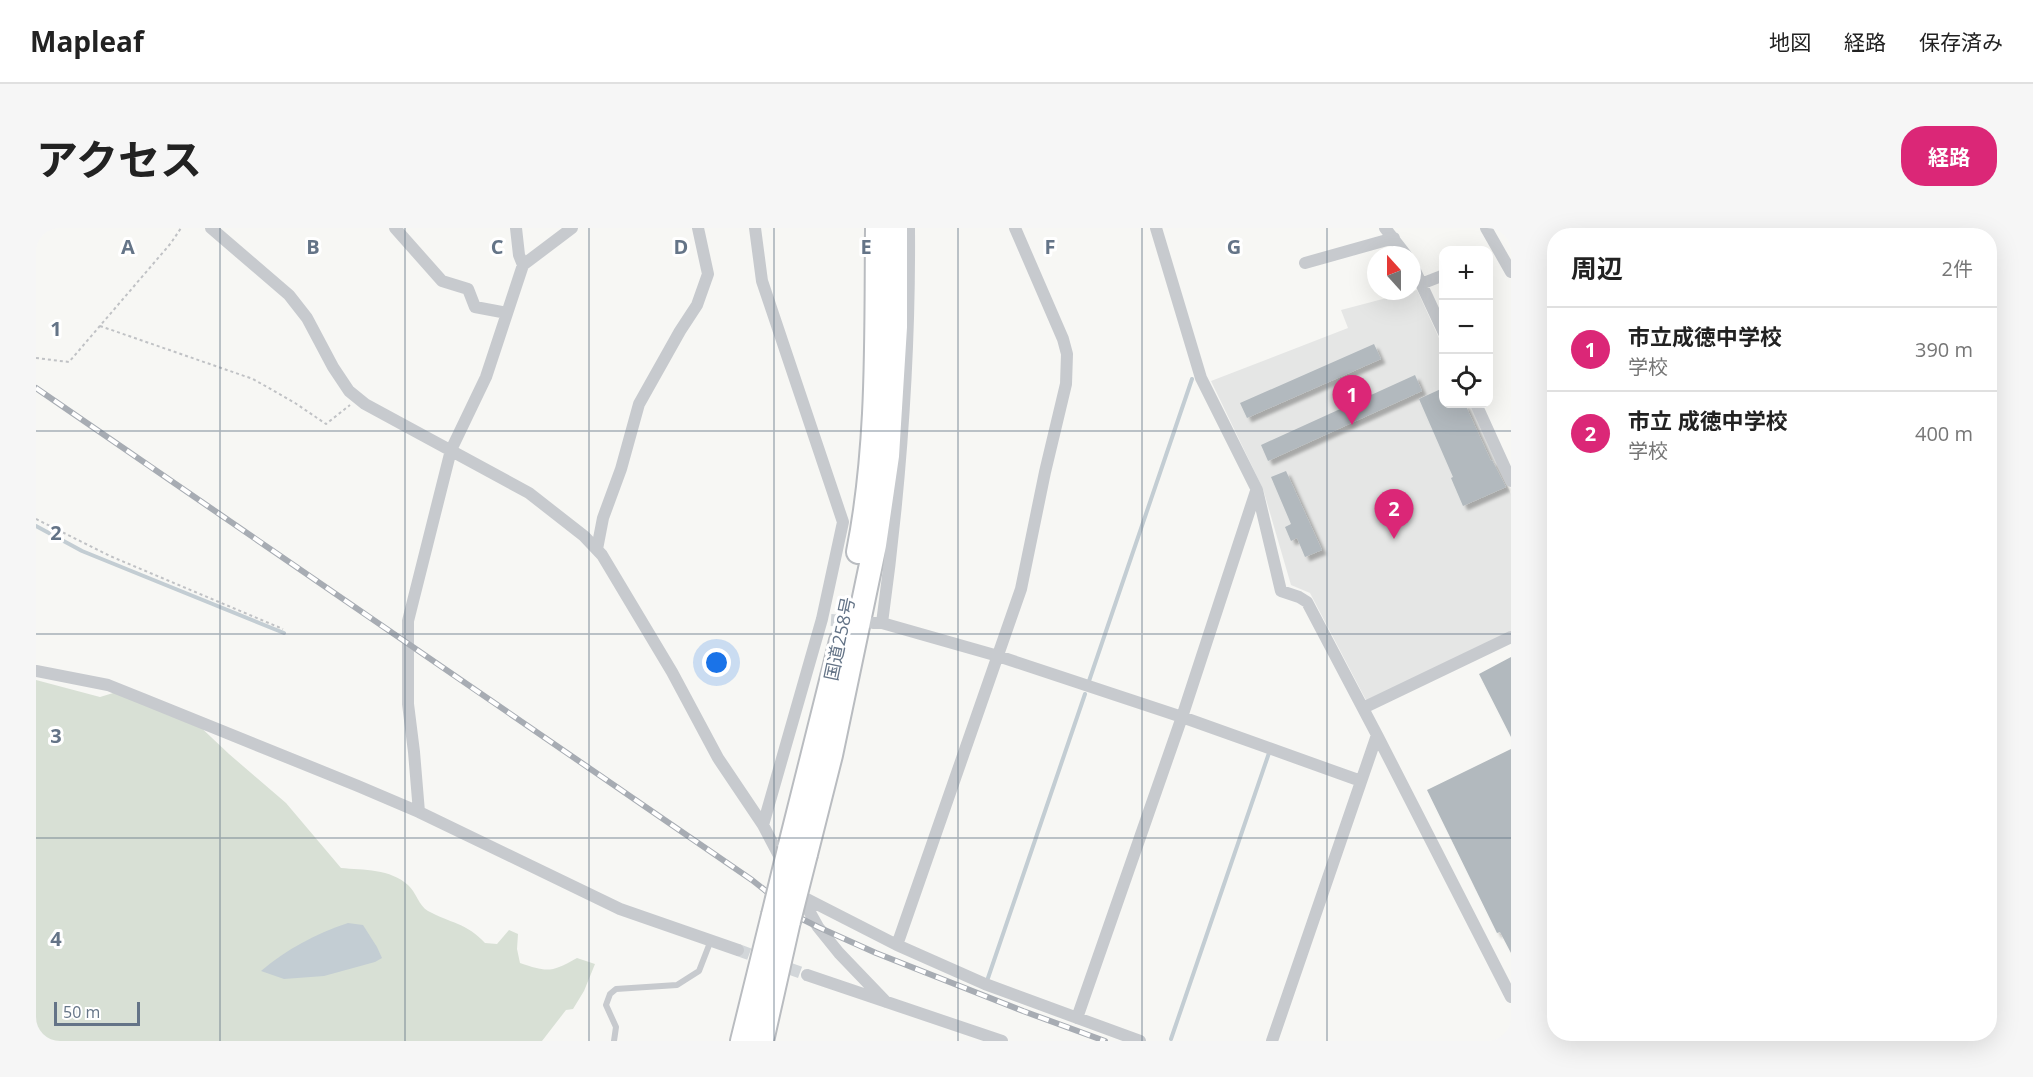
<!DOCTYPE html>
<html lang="ja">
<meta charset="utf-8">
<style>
body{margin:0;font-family:"Open Sans","Noto Sans JP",sans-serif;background:#f6f6f6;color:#222}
.controls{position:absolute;right:18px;top:18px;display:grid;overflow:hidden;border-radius:12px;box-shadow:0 6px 24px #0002}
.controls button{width:54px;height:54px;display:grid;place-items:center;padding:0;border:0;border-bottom:2px solid #e0e0e0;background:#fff;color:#222;font:30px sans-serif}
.compass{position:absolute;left:1331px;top:18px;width:54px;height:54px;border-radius:50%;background:#fff;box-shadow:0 6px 24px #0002;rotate:339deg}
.scale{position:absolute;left:18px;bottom:15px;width:86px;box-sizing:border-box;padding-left:6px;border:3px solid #647487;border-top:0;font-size:16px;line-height:21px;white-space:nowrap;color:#647487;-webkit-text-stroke:4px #fff;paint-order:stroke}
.you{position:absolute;left:681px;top:435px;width:21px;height:21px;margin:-15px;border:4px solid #fff;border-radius:50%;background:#1a73e8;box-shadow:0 0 0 9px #1a73e833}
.badge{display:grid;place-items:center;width:39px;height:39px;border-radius:50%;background:#db2777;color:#fff;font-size:20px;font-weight:700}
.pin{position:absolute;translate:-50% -50px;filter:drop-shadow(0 2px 3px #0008)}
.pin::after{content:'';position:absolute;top:32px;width:21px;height:18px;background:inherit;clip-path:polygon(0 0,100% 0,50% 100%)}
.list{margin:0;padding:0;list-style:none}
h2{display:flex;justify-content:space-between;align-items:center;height:78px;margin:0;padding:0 24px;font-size:26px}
h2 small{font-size:20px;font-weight:400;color:#767676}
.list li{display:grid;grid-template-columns:39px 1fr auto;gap:18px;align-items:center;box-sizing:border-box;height:84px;padding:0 24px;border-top:2px solid #e0e0e0}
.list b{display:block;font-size:22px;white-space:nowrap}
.list p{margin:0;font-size:20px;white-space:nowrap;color:#767676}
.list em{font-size:20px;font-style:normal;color:#767676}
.icon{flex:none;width:33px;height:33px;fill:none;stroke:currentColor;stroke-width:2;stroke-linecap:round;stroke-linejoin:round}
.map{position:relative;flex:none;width:1475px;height:813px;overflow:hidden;border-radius:24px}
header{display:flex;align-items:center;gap:36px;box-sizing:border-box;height:84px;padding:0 30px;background:#fff;border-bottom:2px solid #e0e0e0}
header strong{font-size:28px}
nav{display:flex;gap:33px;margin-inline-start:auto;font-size:21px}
.intro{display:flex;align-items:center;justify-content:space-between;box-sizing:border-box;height:144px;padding:0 36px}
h1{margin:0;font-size:42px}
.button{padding:15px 27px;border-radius:24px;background:#db2777;color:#fff;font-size:21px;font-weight:700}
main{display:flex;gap:36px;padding:0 36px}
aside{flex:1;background:#fff;border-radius:24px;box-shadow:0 6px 24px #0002}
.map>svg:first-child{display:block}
.built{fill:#e5e6e5}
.green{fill:#d8e0d5}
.water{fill:#c3cdd3}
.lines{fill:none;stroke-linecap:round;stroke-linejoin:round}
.stream{stroke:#c3cdd3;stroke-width:4}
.building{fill:#b2b9be;filter:url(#shadow)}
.street-tunnel{stroke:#d2d6d9;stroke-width:12;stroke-dasharray:12 6;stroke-linecap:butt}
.highway-casing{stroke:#b9bcc0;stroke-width:26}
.path{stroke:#c0c2c5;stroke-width:2;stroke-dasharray:3 3;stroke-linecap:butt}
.lane{stroke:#c7cace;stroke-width:6}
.street{stroke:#c7cace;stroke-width:12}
.highway{stroke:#fff;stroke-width:22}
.rail-casing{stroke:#a7acb3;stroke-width:6}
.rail{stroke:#fff;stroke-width:4;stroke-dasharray:11;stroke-linecap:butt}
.highway-bridge-casing{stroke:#b9bcc0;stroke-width:26;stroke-linecap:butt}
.highway-bridge{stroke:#fff;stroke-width:22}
.grid{fill:none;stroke:#647487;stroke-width:1.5;stroke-opacity:0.55}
.labels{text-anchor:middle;stroke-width:6;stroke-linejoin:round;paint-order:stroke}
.street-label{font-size:18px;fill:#647487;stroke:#fff}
.grid-label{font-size:20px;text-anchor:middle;font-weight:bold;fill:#647487;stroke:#fff;stroke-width:6;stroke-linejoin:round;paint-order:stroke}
</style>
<header>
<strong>Mapleaf</strong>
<nav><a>地図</a><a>経路</a><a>保存済み</a></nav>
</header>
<div class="intro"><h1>アクセス</h1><a class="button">経路</a></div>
<main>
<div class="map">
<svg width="1475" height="813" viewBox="0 0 1475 813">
<defs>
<filter id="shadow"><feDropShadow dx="4.5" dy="4.5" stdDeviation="1.5" flood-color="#0004"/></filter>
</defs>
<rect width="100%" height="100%" fill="#f7f7f4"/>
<path class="built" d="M1381 62 1407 119 1408 176H1434L1475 266V406L1331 474 1274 365 1255 357 1227 261 1175 153 1312 100 1305 82Z"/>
<path class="green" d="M0 452 64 469 87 462 157 492 193 526 250 575 305 640C327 642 355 641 372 657 380 664 383 678 392 683 414 695 431 695 449 715L461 716 473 702 482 706 481 721 484 735C511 744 515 745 541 730L559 736 548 763 537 781 530 782 506 813H0Z"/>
<path class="water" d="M312 695 327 697 341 719 346 730 339 734 288 748 248 751 225 743C251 721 279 706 312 695Z"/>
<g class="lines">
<path class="stream" d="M0 298 46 323 248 405
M1053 453 1156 151
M952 750 1049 466
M1135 811 1233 525"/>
</g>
<path class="building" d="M1338 116 1345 131 1211 190 1204 175Z
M1379 147 1386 163 1232 233 1225 217Z
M1407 160V176H1429L1455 233 1456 232 1470 259 1427 278 1415 250 1417 249 1383 171Z
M1250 243 1286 322 1269 329 1261 310 1255 313 1249 299 1255 296 1235 249Z
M1475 429V509L1443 446Z
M1475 521V725L1464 704 1461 705 1391 562Z"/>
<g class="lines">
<path class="street-tunnel" d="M795 392 827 394
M702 722 771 747"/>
<g class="highway-casing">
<path id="highway" d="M822 324C843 218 840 108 841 0
M753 621 805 413
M770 626 795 527 839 317 852 228 860 99V0
M706 813 737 687
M726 813 753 693"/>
</g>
<path class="path" d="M64 98 217 151 259 175 290 196 314 177
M0 130 33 134 135 15 145 0
M0 291 74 328 247 401"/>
<path class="lane" d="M578 813 580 799 570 777 574 766 580 761 641 757 663 743 675 712"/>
<path class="street" d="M175 0 253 67 271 90 297 139 313 163 329 176 493 265 548 308 566 327 636 444 682 530 727 597 748 637
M359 0 406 53 432 61 439 79 471 85
M480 0 483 27 487 37
M719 0 726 53 807 294 786 391 727 597
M1120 0 1165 150 1221 262 1245 363 1263 369 1271 374 1341 507 1236 813
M1349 0 1370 27
M1450 0 1475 44
M1269 35 1358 10
M1376 36 1408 105
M1385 56 1408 47
M1440 176 1475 253
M561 321 567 290 585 241 603 176 644 103 661 77 672 46 662 0
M837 395H846L962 428 1146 489 1325 553
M846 395C864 264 874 132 873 0
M0 443 72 457 107 471 322 558 383 584 584 681 702 722
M1327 480 1475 409
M1341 507 1475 769
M383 584 378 524 372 476V393L415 222 450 149 487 37 536 0
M762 663 782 699 803 725 850 774
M765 668 861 717 949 756 1104 813
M861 717 985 361 1009 244 1030 156 1031 126 1027 111 979 0
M771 747 966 813
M1041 790 1146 489 1220 263"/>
<use href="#highway" class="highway"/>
<g class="rail-casing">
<path id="rail" d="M0 160 716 652 764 690 782 699 840 725 987 783 1069 813"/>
</g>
<use href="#rail" class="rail"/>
<g class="highway-bridge-casing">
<path id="highway-bridge" d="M737 687 753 621
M753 693 770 626"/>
</g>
<use href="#highway-bridge" class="highway-bridge"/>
</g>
<path class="grid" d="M184 0V813M369 0V813M553 0V813M738 0V813M922 0V813M1106 0V813M1291 0V813M0 203H1475M0 406H1475M0 610H1475"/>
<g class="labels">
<g class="street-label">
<text transform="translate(804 411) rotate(-78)" y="6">国道258号</text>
</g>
</g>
<g class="grid-label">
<text x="92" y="26">A</text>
<text x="277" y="26">B</text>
<text x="461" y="26">C</text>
<text x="645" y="26">D</text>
<text x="830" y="26">E</text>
<text x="1014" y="26">F</text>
<text x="1198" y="26">G</text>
<text x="20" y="108">1</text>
<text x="20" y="312">2</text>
<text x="20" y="515">3</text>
<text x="20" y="718">4</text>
</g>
</svg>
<div class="controls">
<button>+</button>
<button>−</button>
<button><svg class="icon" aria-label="locate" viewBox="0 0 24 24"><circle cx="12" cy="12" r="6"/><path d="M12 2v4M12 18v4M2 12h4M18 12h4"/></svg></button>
</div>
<svg class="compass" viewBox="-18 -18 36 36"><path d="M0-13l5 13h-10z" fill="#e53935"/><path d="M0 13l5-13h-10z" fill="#767676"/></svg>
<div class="scale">50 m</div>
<div class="you"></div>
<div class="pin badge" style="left:1316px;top:197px">1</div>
<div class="pin badge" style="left:1358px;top:311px">2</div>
</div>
<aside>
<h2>周辺<small>2件</small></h2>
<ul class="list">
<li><span class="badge">1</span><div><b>市立成徳中学校</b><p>学校</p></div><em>390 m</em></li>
<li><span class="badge">2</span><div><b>市立 成徳中学校</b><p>学校</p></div><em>400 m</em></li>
</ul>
</aside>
</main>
